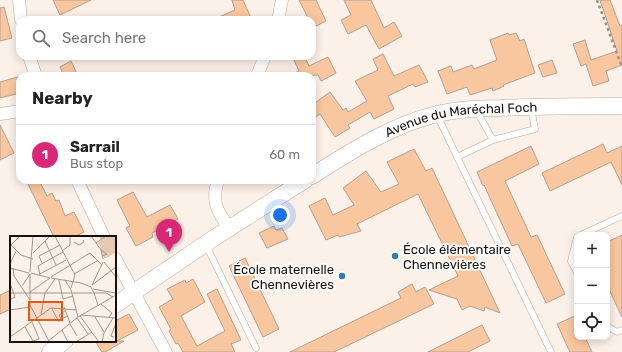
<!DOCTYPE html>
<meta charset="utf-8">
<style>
body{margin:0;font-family:Rubik,sans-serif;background:#f2f2f2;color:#222}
.controls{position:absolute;right:12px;bottom:12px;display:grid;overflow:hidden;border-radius:8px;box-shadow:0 2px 10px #0003}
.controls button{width:36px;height:36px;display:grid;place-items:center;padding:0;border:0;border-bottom:1px solid #e0e0e0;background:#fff;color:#222;font:20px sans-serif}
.you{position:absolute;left:280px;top:215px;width:14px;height:14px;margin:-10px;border:3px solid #fff;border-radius:50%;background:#1a73e8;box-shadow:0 0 0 6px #1a73e833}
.badge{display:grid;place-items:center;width:26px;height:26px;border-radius:50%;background:#db2777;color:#fff;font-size:13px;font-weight:700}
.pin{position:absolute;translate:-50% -33px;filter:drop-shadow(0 1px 2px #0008)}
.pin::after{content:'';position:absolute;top:21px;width:14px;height:12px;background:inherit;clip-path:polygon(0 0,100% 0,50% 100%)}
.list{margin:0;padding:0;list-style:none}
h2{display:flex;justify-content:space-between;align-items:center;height:52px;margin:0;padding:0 16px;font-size:17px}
h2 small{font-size:13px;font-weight:400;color:#767676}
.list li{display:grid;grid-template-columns:26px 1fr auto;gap:12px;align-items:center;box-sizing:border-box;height:60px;padding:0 16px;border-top:1px solid #e0e0e0}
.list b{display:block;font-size:15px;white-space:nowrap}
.list p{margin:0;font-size:13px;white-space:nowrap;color:#767676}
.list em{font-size:13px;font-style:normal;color:#767676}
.icon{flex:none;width:22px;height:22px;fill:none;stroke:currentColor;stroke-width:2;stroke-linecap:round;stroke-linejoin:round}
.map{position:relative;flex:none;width:622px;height:352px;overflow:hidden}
.search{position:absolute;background:#fff;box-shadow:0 2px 10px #0003;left:16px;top:16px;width:300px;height:44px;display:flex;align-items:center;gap:10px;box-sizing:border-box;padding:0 14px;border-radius:12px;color:#767676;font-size:15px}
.panel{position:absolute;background:#fff;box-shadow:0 2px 10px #0003;left:16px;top:72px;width:300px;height:112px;border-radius:12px}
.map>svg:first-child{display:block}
.building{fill:#f8c7a0;stroke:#b1a092}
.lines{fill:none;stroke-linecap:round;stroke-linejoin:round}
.lane-casing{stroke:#bba99b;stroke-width:7}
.street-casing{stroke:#bba99b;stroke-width:13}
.secondary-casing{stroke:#bba99b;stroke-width:17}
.path{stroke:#999089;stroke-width:2.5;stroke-dasharray:3 3;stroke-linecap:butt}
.lane{stroke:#fff;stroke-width:6}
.street{stroke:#fff;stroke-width:12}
.secondary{stroke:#fff;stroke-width:16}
.poi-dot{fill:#2e7eb0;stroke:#fff;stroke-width:1.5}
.labels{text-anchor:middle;stroke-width:3.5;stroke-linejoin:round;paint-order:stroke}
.street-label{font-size:13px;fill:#16100b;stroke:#fff}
.poi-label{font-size:13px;fill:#16100b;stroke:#fff;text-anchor:start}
.inset-road{fill:none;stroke:#a09790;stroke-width:1}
.view{fill:#e8590c;fill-opacity:0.15;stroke:#e8590c;stroke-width:2}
.inset-edge{fill:none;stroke:#16100b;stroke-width:2}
</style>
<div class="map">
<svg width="622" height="352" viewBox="0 0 622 352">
<rect width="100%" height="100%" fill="#fcf1e8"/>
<path class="building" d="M53 0H91L60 15Z
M232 0H243L252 20H212L235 10Z
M299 0H316L326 21 316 26H312V20H309Z
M344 0H371L384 28 394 22 402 36 379 49 366 25 348 34 341 20 351 15Z
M600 0H610L620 26 622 25V65L606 71 609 81 593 86 586 64 581 66 573 44 585 40 591 60 617 51Z
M4 7 12 38 0 41V8Z
M508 33 509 35 516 33 520 41 524 39 535 73 503 85 504 86 493 91 492 88 470 95 467 87 447 94 438 71 451 66 453 72 472 65 474 69 497 60 490 40Z
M383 54 394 76 419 65 428 82 415 87 413 84 388 96 394 109 374 119 370 112 348 125 350 128 335 137 320 114 312 120V105L330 92 343 110 346 108 348 112 367 101 355 81 378 70 373 59Z
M305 57 309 66 328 57 336 73 321 81 318 75 289 76 299 71 294 60Z
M552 60 557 73 543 77 538 65Z
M71 61 78 76H64L60 67Z
M18 77 20 93 0 98V82Z
M0 125 14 153 0 160Z
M603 144 607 153 622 146V185L611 162 550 191 542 173Z
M531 146 539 164 505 181 531 237 537 235 565 294 546 303 518 244 512 246 484 185 483 186 477 172Z
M414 149 426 171 432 168 500 313 485 307 484 311 470 306 462 310 457 299 429 290 458 276 418 194 357 224 361 231 339 237 338 235 326 240 309 206 325 198 333 215 354 205 343 188 366 171 381 192 399 184 387 162Z
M26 180H39L47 196 52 193 56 201 59 200 65 216 74 212 84 232 74 237H54Z
M133 192 147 217 170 205 178 219 152 233 153 237 136 246 126 228 130 226 117 200Z
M274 226 276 230 282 228 288 239 267 248 259 233Z
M622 235V317L607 285V242Z
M245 258 279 329 263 337 229 266Z
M193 279 205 302 181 316 197 346 225 331 207 294 217 289 241 340 231 344 235 352H183L178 343 176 344 169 331 171 329 159 307 173 299 167 289 185 280 186 283Z
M412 284 416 292 425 287 434 304 334 352H290L401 298 398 292Z
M11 290V309L0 314V295Z
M129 314 138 330 117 341H124L105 352H102L95 341H115V321Z
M577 315V337H585L592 352H570L557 324Z
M482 325 490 341 468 352H428Z"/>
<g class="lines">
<g class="lane-casing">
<path id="lane" d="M476 110 493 140 535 129 531 108
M437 115 551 352
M457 157 493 140
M581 235 622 216
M577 237 571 261 577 273
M206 245 256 348
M607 326 617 332 622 330"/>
</g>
<g class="street-casing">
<path id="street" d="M19 0 21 20
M278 20 282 0
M29 56 36 76
M257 76 265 56
M0 114 20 111
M77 180 104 237
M218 180C211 201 217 211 229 228
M115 258 166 352"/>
</g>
<g class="secondary-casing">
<g id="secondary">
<path id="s1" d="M312 176C351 151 392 125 437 114 458 109 479 108 500 108 541 106 581 106 622 106"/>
<path d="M115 305 214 238 305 180"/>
<path d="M50 352 65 341"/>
</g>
</g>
<path class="path" d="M597 0 622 67"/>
<use href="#lane" class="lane"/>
<use href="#street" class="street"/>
<use href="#secondary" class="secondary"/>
</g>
<g class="poi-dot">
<circle cx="395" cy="256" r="4"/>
<circle cx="342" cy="276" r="4"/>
</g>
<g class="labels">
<g class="street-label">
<text dy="5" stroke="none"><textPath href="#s1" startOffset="163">Avenue du Maréchal Foch</textPath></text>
</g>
<g class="poi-label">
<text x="403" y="254">École élémentaire<tspan x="403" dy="15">Chennevières</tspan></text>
<text x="334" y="274" text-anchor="end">École maternelle<tspan x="334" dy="15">Chennevières</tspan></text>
</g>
</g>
<g transform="translate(10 236)">
<rect width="106" height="106" fill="#fcf1e8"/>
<path d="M89 0H106V16L97 22H94L88 6 91 4Z" fill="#e7c9b1"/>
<path class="inset-road" d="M45 0 65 39 61 52M81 0 91 14 93 23M35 5 46 29M64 6 69 9 74 6 73 4M86 7 96 0M0 8 11 19 23 23M1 9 10 0M91 14 97 18 92 20M52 15 60 9V0M23 17 40 0M94 26 106 41M32 27 29 20 50 9M0 28 6 15M0 32 19 37M3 32 4 40 20 64M20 36 23 0M21 37 40 42M20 38V69L39 105M30 38 56 24M64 38 87 25M30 39 28 30 53 16M41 41 80 17 92 29M41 42 71 47 81 51 84 57H96L103 61M49 44 53 63 63 60M55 44 61 54 68 81M0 47 5 61 1 63M82 49 106 31M82 49 93 26M12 50 20 38M83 53 106 57M20 56 40 42M0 57H84L88 69M91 68 102 77 99 81M54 71 60 87M42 73 49 86M0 74 21 71M55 75 49 79 51 83 58 80M31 78 35 57 45 43M71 79 106 82M70 80 89 106M85 81 94 96M67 82 78 98M60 88 67 100M15 91 23 105 29 103 22 86M52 94 58 106M0 101 41 72 66 74M104 101 101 100 106 87M37 106 68 81 106 59M66 106 82 96M92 106 94 97 103 82"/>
<path class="view" d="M19 66H52V84H19Z"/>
<rect width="106" height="106" class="inset-edge"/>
</g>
</svg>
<div class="controls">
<button>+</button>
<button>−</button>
<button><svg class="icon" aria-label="locate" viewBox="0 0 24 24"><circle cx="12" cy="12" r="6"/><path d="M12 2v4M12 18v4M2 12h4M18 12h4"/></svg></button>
</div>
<div class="you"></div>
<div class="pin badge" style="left:169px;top:252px">1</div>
<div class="search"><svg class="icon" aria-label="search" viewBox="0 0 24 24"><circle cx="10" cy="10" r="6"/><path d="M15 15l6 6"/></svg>Search here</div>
<section class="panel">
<h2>Nearby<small></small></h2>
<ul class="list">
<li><span class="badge">1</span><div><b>Sarrail</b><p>Bus stop</p></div><em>60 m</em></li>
</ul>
</section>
</div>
